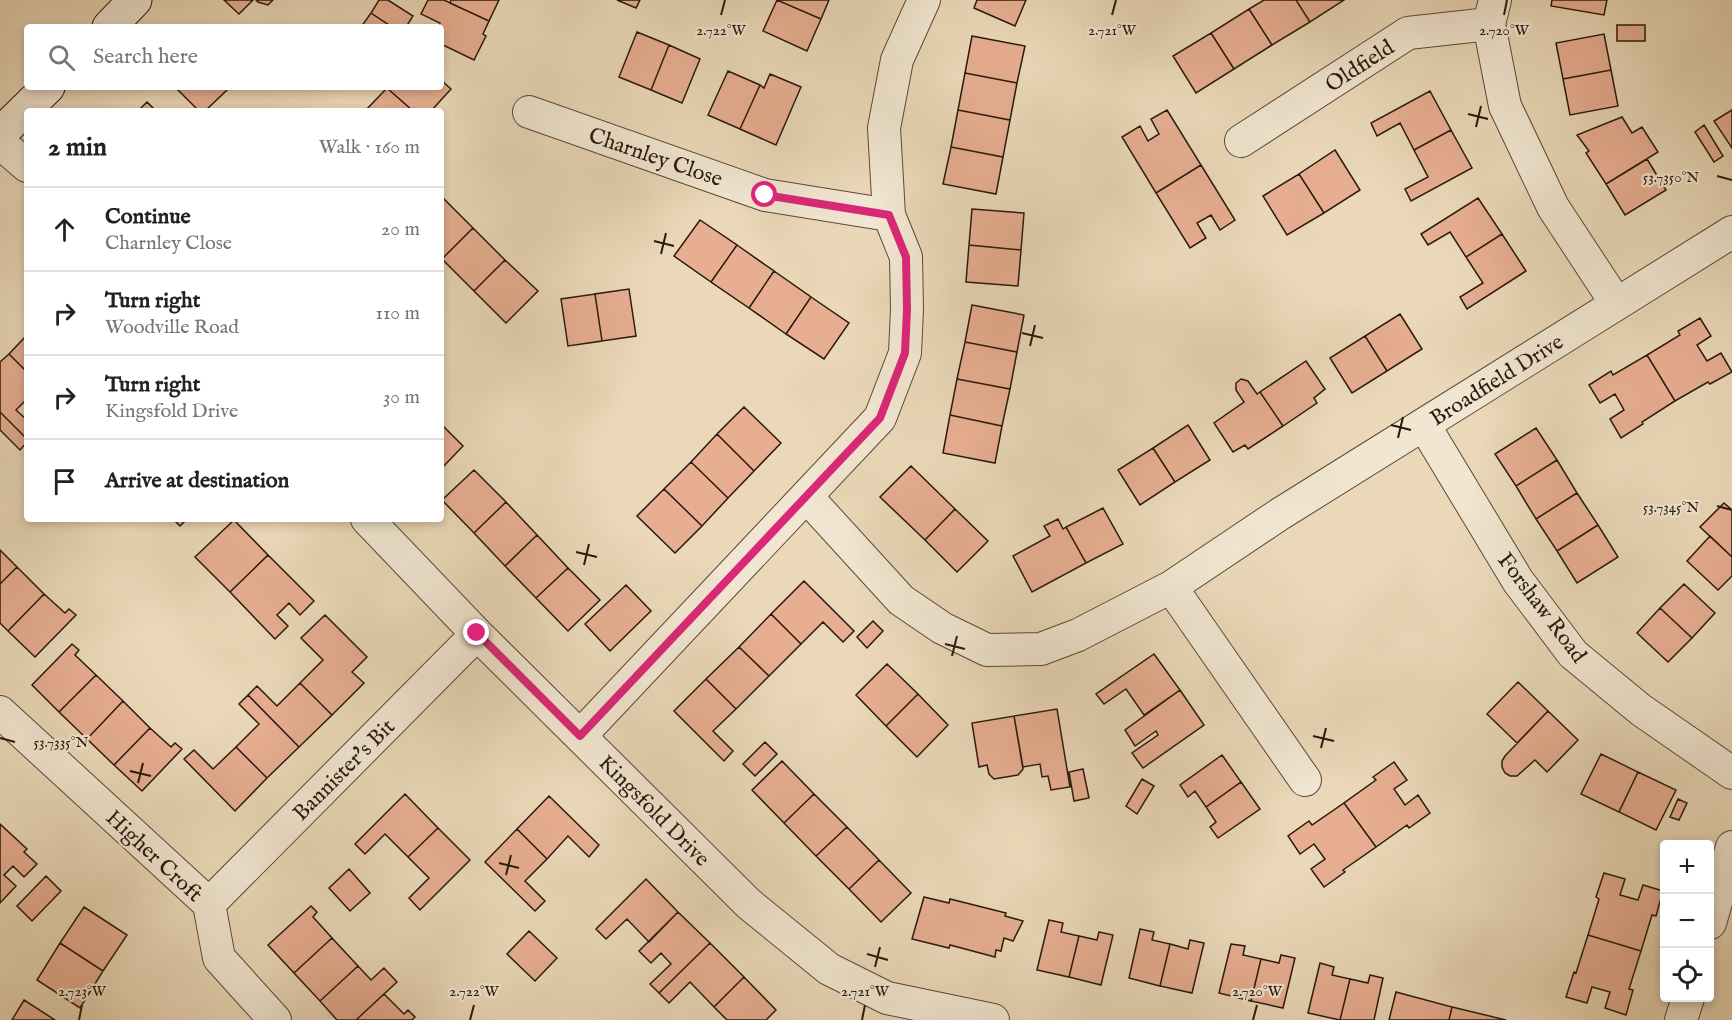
<!DOCTYPE html>
<meta charset="utf-8">
<style>
body{margin:0;font-family:"IM FELL English",serif;background:#f6f6f6;color:#222}
.controls{position:absolute;right:18px;bottom:18px;display:grid;overflow:hidden;border-radius:6px;box-shadow:0 3px 9px #0003}
.controls button{width:54px;height:54px;display:grid;place-items:center;padding:0;border:0;border-bottom:2px solid #e0e0e0;background:#fff;color:#222;font:30px sans-serif}
.stop{position:absolute;width:18px;height:18px;margin:-14px;border:4px solid #db2777;border-radius:50%;background:#fff}
.stop.end{background:#db2777;border-color:#fff;box-shadow:0 2px 6px #0008}
.list{margin:0;padding:0;list-style:none}
h2{display:flex;justify-content:space-between;align-items:center;height:78px;margin:0;padding:0 24px;font-size:26px}
h2 small{font-size:20px;font-weight:400;color:#767676}
.list li{display:grid;grid-template-columns:39px 1fr auto;gap:18px;align-items:center;box-sizing:border-box;height:84px;padding:0 24px;border-top:2px solid #e0e0e0}
.list b{display:block;font-size:22px;white-space:nowrap}
.list p{margin:0;font-size:20px;white-space:nowrap;color:#767676}
.list em{font-size:20px;font-style:normal;color:#767676}
.icon{flex:none;width:33px;height:33px;fill:none;stroke:currentColor;stroke-width:2;stroke-linecap:round;stroke-linejoin:round}
.map{position:relative;flex:none;width:1732px;height:1020px;overflow:hidden}
.search{position:absolute;background:#fff;box-shadow:0 3px 9px #0003;left:24px;top:24px;width:420px;height:66px;display:flex;align-items:center;gap:15px;box-sizing:border-box;padding:0 21px;border-radius:6px;color:#767676;font-size:22px}
.panel{position:absolute;background:#fff;box-shadow:0 3px 9px #0003;left:24px;top:108px;width:420px;height:414px;border-radius:6px}
.map>svg:first-child{display:block}
.building{fill:#e7ae92;stroke:#29190d;stroke-width:1.5}
.lines{fill:none;stroke-linecap:round;stroke-linejoin:round}
.street-casing{stroke:#594938;stroke-width:34}
.secondary-casing{stroke:#29190d;stroke-width:35}
.street{stroke:#f1e6d1;stroke-width:32}
.secondary{stroke:#f1e6d1;stroke-width:33}
.route{stroke:#db2777;stroke-width:8}
.ticks{fill:none;stroke:#29190d;stroke-width:2}
.labels{text-anchor:middle;stroke-width:4.5;stroke-linejoin:round;paint-order:stroke}
.street-label{font-size:22px;fill:#29190d;stroke:#f1e6d1}
.ticks-label{font-size:15px;text-anchor:middle;fill:#29190d;stroke:#f1e6d1;stroke-width:4.5;stroke-linejoin:round;paint-order:stroke}
</style>
<div class="map">
<svg width="1732" height="1020" viewBox="0 0 1732 1020">
<rect width="100%" height="100%" fill="#ead8b8"/>
<filter id="stains"><feTurbulence type="fractalNoise" baseFrequency=".00333" numOctaves="4"/><feColorMatrix values="0 0 0 0 .2 0 0 0 0 .09 0 0 0 0 .02 0 0 0 .5 -.17"/></filter>
<radialGradient id="worn" r=".72"><stop offset=".6" stop-color="#630" stop-opacity="0"/><stop offset="1" stop-color="#630" stop-opacity=".3"/></radialGradient>
<path class="building" d="M224 0H253L239 14Z
M256 0H273L268 5 258 2Z
M379 0H388L413 16 406 27H392L371 13Z
M428 0H444L489 21 483 34 486 36 474 60 441 44V27H438L440 23 421 14Z
M451 0H499L489 21 450 3Z
M617 0H640L636 8Z
M777 0 821 19 807 51 763 31Z
M777 0H829L821 19Z
M977 0H1026L1015 26 974 8Z
M1264 0H1296L1310 22 1272 45 1249 9Z
M1296 0H1344L1310 22Z
M1552 0H1607L1604 15 1551 6Z
M1249 9 1272 45 1234 69 1211 33Z
M371 13 392 27H361Z
M1617 25H1645V41H1617Z
M637 32 669 45 651 90 619 77Z
M1211 33 1234 69 1196 93 1173 56Z
M1604 34 1611 70 1563 79 1556 43Z
M972 36 1025 46 1017 83 965 73Z
M669 45 700 59 682 103 651 90Z
M1611 70 1618 106 1570 115 1563 79Z
M728 71 760 85 740 129 708 115Z
M965 73 1017 83 1010 120 958 110Z
M770 74 801 87 776 145 740 129 760 85 764 88Z
M441 80 451 89 431 111H413L387 88 441 87Z
M175 87H223L227 90 205 111H199Z
M387 88 413 111H365Z
M1430 91 1451 130 1414 150 1400 123 1377 136 1371 123Z
M147 102 156 111H138Z
M958 110 1010 120 1003 157 951 147Z
M1167 110 1201 165 1156 193 1122 137 1140 126 1148 141 1159 134 1151 119Z
M1732 110V148L1714 121Z
M1622 117 1632 133 1642 127 1658 152 1606 184 1586 153 1589 151 1577 135Z
M1704 125 1723 156 1714 162 1695 132Z
M1451 130 1472 168 1411 201 1405 189 1428 177 1414 150Z
M951 147 1003 157 996 194 943 184Z
M1335 150 1360 190 1324 213 1299 174Z
M1647 159 1666 190 1625 215 1606 184Z
M1201 165 1235 220 1220 230 1211 215 1197 223 1206 238 1190 248 1156 193Z
M1299 174 1324 213 1287 235 1263 196Z
M441 196 473 228 442 259 441 258Z
M1478 198 1502 234 1466 257 1450 232 1428 245 1421 234Z
M972 209 1024 213 1021 250 969 245Z
M700 220 737 245 711 282 674 256Z
M473 228 505 260 474 291 442 259Z
M1502 234 1526 271 1467 309 1460 297 1483 283 1466 257Z
M737 245 774 271 749 308 711 282Z
M969 245 1021 250 1018 286 966 282Z
M505 260 538 291 506 323 474 291Z
M774 271 811 297 786 334 749 308Z
M629 289 636 336 602 341 595 294Z
M595 294 602 341 568 346 561 299Z
M811 297 849 323 824 359 786 334Z
M972 305 1024 315 1017 352 965 342Z
M1400 314 1422 349 1387 371 1365 336Z
M1700 318 1711 336 1697 345 1707 361 1721 353 1732 372 1710 384 1708 382 1675 401 1647 355 1680 335 1678 331Z
M27 335V372L9 354Z
M1365 336 1387 371 1352 393 1330 358Z
M965 342 1017 352 1010 389 957 379Z
M9 354 27 372V399L16 410 27 420V439L0 412V362Z
M1647 355 1675 401 1642 422 1643 424 1621 438 1610 419 1624 410 1615 394 1600 403 1589 385 1611 371 1613 375Z
M1306 361 1325 389 1314 398 1317 403 1283 426 1260 392Z
M957 379 1010 389 1002 426 950 415Z
M1241 379 1248 381 1257 394 1260 392 1283 426 1248 449 1245 445 1233 452 1214 423 1244 402 1236 390V383Z
M744 407 781 443 754 471 717 434Z
M0 412 27 439V442L20 450 0 430Z
M950 415 1002 426 995 463 943 453Z
M441 424 463 446 441 469Z
M1188 425 1210 460 1175 482 1153 448Z
M1536 428 1557 460 1516 486 1495 454Z
M717 434 754 471 728 498 691 462Z
M1153 448 1175 482 1140 505 1118 470Z
M1557 460 1577 493 1536 519 1516 486Z
M691 462 728 498 702 526 664 489Z
M911 466 955 509 925 540 880 497Z
M474 470 506 502 474 533 442 500Z
M664 489 702 526 675 553 637 516Z
M1577 493 1598 525 1557 551 1536 519Z
M506 502 537 535 505 566 474 533Z
M1724 503 1732 510V557L1700 527Z
M1103 508 1123 544 1086 563 1066 527Z
M955 509 988 541 957 572 925 540Z
M173 519H187L180 526Z
M1058 519 1063 529 1066 527 1086 563 1032 592 1013 556 1050 536 1044 526Z
M234 520 268 555 230 592 195 557Z
M1598 525 1618 557 1577 583 1557 551Z
M537 535 568 568 536 598 505 566Z
M1710 536 1732 557V576L1718 590 1687 561Z
M0 550 17 567 0 584Z
M268 555 314 601 300 615 289 603 277 615 288 626 275 639 230 592Z
M17 567 44 594 8 631 0 623V584Z
M568 568 600 600 568 631 536 598Z
M804 581 854 631 843 642 823 622 801 644 771 614Z
M1684 584 1715 613 1692 638 1660 608Z
M626 585 651 611 610 651 585 624Z
M44 594 65 613 69 609 76 615 35 657 8 631Z
M1660 608 1692 638 1668 662 1637 633Z
M771 614 801 644 769 676 739 647Z
M325 615 367 657 352 672 364 683 332 715 300 683 323 660 301 638Z
M873 621 883 631 867 648 857 637Z
M72 644 79 650 75 655 96 675 59 712 32 685Z
M739 647 769 676 736 709 706 679Z
M1154 654 1180 690 1144 715 1126 689 1104 704 1096 694Z
M887 664 918 694 886 726 856 695Z
M96 675 123 701 87 739 59 712Z
M706 679 736 709 713 731 733 751 724 761 674 711Z
M1518 682 1548 711 1517 743 1487 714Z
M300 683 332 715 299 747 248 695 257 686 277 706Z
M1180 690 1204 725 1143 768 1132 753 1158 735 1156 731 1135 746 1125 730Z
M918 694 948 725 917 757 886 726Z
M248 695 299 747 267 778 236 747 259 724 239 704Z
M123 701 150 728 114 765 87 739Z
M1057 709 1070 787 1051 790 1048 776 1042 777 1040 764 1023 767 1014 716Z
M1548 711 1578 740 1547 772 1535 760 1517 776H1510L1505 773 1502 767V761L1505 756Z
M1014 716 1023 769 1018 775 994 779 989 774 987 765 979 767 972 723Z
M150 728 171 747 175 743 182 749 142 791 114 765Z
M765 742 777 754 755 776 743 764Z
M236 747 267 778 235 811 184 759 194 750 213 769Z
M1601 754 1638 772 1619 812 1581 794Z
M1222 755 1241 782 1206 807 1195 791 1188 797 1180 785Z
M782 761 814 794 784 823 752 790Z
M1394 762 1407 780 1394 789 1405 805 1418 795 1430 813 1409 828 1407 825 1376 847 1344 803 1376 780 1373 777Z
M1083 769 1089 798 1074 801 1069 772Z
M1638 772 1676 790 1656 830 1619 812Z
M1142 779 1154 786 1137 814 1126 806Z
M1241 782 1260 809 1218 838 1210 827 1216 822 1206 807Z
M405 794 438 828 408 857 385 834 365 854 355 844Z
M814 794 847 827 816 856 784 823Z
M549 796 599 845 589 857 568 836 547 859 517 829Z
M1678 799 1687 803 1679 820 1670 817Z
M1344 803 1376 847 1343 870 1345 872 1324 887 1311 869 1325 859 1314 844 1300 854 1288 836 1309 821 1312 825Z
M0 824 27 849 24 852 37 864 24 877 13 866 4 875 16 886 0 903Z
M847 827 879 860 849 889 816 856Z
M438 828 470 860 420 910 409 898 429 878 408 857Z
M517 829 547 859 525 881 545 901 535 911 485 862Z
M879 860 911 893 881 922 849 889Z
M349 869 370 893 350 911 329 888Z
M1604 873 1625 879 1620 895 1638 900 1643 885 1663 891 1656 916 1652 915 1641 951 1588 935 1599 899 1596 897Z
M46 876 61 891 32 921 17 906Z
M646 879 678 912 649 942 627 919 606 939 596 929Z
M924 897 949 903 950 899 1006 913 1005 916 1023 921 1013 941 1004 938 1001 951 996 950 995 957 950 945 949 948 912 939Z
M311 906 317 912 313 917 332 938 294 973 268 945Z
M84 907 127 935 103 971 60 943Z
M678 912 710 943 659 993 650 984 671 964 661 953 651 963 639 951Z
M1049 920 1063 923 1061 932 1079 936 1069 977 1037 970Z
M1140 929 1154 932 1152 940 1170 944 1160 986 1129 978Z
M529 931 557 958 535 981 507 954Z
M1099 932 1113 935 1101 985 1069 977 1079 936 1097 940Z
M1588 935 1641 951 1629 989 1633 990 1626 1015 1605 1008 1610 992 1592 987 1587 1003 1566 997 1574 972 1576 973Z
M332 938 358 966 320 1001 294 973Z
M1190 940 1204 943 1192 993 1160 986 1170 944 1188 949Z
M60 943 103 971 80 1008 37 980Z
M710 943 744 977 714 1007 690 982 669 1003 659 993Z
M1231 944 1245 946 1243 955 1261 959 1251 1001 1219 993Z
M1281 955 1295 958 1283 1008 1251 1001 1261 959 1279 963Z
M1320 963 1334 967 1332 975 1350 979 1340 1020 1308 1013Z
M358 966 371 980 384 968 397 982 356 1020H337L320 1001Z
M1370 975 1383 978 1374 1020H1340L1350 979 1368 983Z
M744 977 776 1010 766 1020H727L714 1007Z
M1396 992 1452 1007 1449 1020H1389Z
M384 994 404 1014 408 1010 415 1017 412 1020H356Z
M24 1000 55 1020H12Z
M1452 1007 1506 1020H1449Z"/>
<g class="lines">
<g class="street-casing">
<path id="street" d="M1495 0 1489 24 1505 106 1553 207 1616 303
M529 112 765 195 889 215
M1241 141 1408 33 1489 24
M0 143 27 166
M1424 425 1518 581 1573 654 1641 710 1732 773
M807 497 901 600 942 628 987 650 1041 649 1078 635 1171 587 1280 514 1732 232
M367 519 477 634 749 904 829 969 887 998 993 1020
M1171 587 1305 780
M0 712 209 904 219 958 275 1020
M580 736 880 418 905 353 907 309 906 257 889 215 884 128 897 60 924 0
M209 904 477 634
M1710 923 1732 847
M1681 1020 1688 998"/>
</g>
<g class="secondary-casing">
<path id="secondary" d="M109 27 135 0
M0 134 48 87"/>
</g>
<use href="#street" class="street"/>
<use href="#secondary" class="secondary"/>
</g>
<g class="lines">
<path class="route" d="M477 633 580 736 880 418 905 353 907 309 906 257 889 215 765 195"/>
</g>
<path class="ticks" d="M721 15 725 0M1112 15 1116 0M1504 15 1507 0M1468 114 1488 119M1476 127 1481 106M1717 176 1732 180M654 241 674 246M661 254 666 233M1022 333 1043 338M1030 346 1035 325M1391 425 1411 430M1398 438 1403 417M1717 506 1732 510M576 552 597 557M584 565 589 544M945 644 965 649M952 656 957 636M1313 736 1334 741M0 738 15 742M1321 748 1326 728M130 771 151 776M138 783 143 763M499 863 519 868M506 875 511 855M867 954 888 960M875 967 880 947M79 1020 82 1005M470 1020 474 1005M862 1020 865 1005M1253 1020 1257 1005"/>
<g class="labels">
<g class="street-label">
<text transform="translate(1359 65) rotate(-33)" y="8">Oldfield</text>
<text transform="translate(656 156) rotate(19)" y="8">Charnley Close</text>
<text transform="translate(1496 379) rotate(-32)" y="8">Broadfield Drive</text>
<text transform="translate(1543 607) rotate(53)" y="8">Forshaw Road</text>
<text transform="translate(343 769) rotate(-45)" y="8">Bannister's Bit</text>
<text transform="translate(655 810) rotate(45)" y="8">Kingsfold Drive</text>
<text transform="translate(155 855) rotate(43)" y="8">Higher Croft</text>
</g>
</g>
<g class="ticks-label">
<text x="721" y="35">2.722°W</text>
<text x="1112" y="35">2.721°W</text>
<text x="1504" y="35">2.720°W</text>
<text x="1671" y="182">53.7350°N</text>
<text x="1671" y="512">53.7345°N</text>
<text x="61" y="747">53.7335°N</text>
<text x="82" y="996">2.723°W</text>
<text x="474" y="996">2.722°W</text>
<text x="865" y="996">2.721°W</text>
<text x="1257" y="996">2.720°W</text>
</g>
<rect width="100%" height="100%" filter="url(#stains)"/>
<rect width="100%" height="100%" fill="url(#worn)"/>
</svg>
<div class="controls">
<button>+</button>
<button>−</button>
<button><svg class="icon" aria-label="locate" viewBox="0 0 24 24"><circle cx="12" cy="12" r="6"/><path d="M12 2v4M12 18v4M2 12h4M18 12h4"/></svg></button>
</div>
<div class="stop" style="left:765px;top:195px"></div>
<div class="stop end" style="left:477px;top:633px"></div>
<div class="search"><svg class="icon" aria-label="search" viewBox="0 0 24 24"><circle cx="10" cy="10" r="6"/><path d="M15 15l6 6"/></svg>Search here</div>
<section class="panel">
<h2>2 min<small>Walk · 160 m</small></h2>
<ul class="list">
<li><svg class="icon" aria-label="ahead" viewBox="0 0 24 24"><path d="M12 20V5M6 11l6-6 6 6"/></svg><div><b>Continue</b><p>Charnley Close</p></div><em>20 m</em></li>
<li><svg class="icon" aria-label="right" viewBox="0 0 24 24"><path d="M7 20v-9h11M14 6l5 5-5 5"/></svg><div><b>Turn right</b><p>Woodville Road</p></div><em>110 m</em></li>
<li><svg class="icon" aria-label="right" viewBox="0 0 24 24"><path d="M7 20v-9h11M14 6l5 5-5 5"/></svg><div><b>Turn right</b><p>Kingsfold Drive</p></div><em>30 m</em></li>
<li><svg class="icon" aria-label="arrive" viewBox="0 0 24 24"><path d="M6 21V4h12l-3 4 3 4H6"/></svg><div><b>Arrive at destination</b></div></li>
</ul>
</section>
</div>
